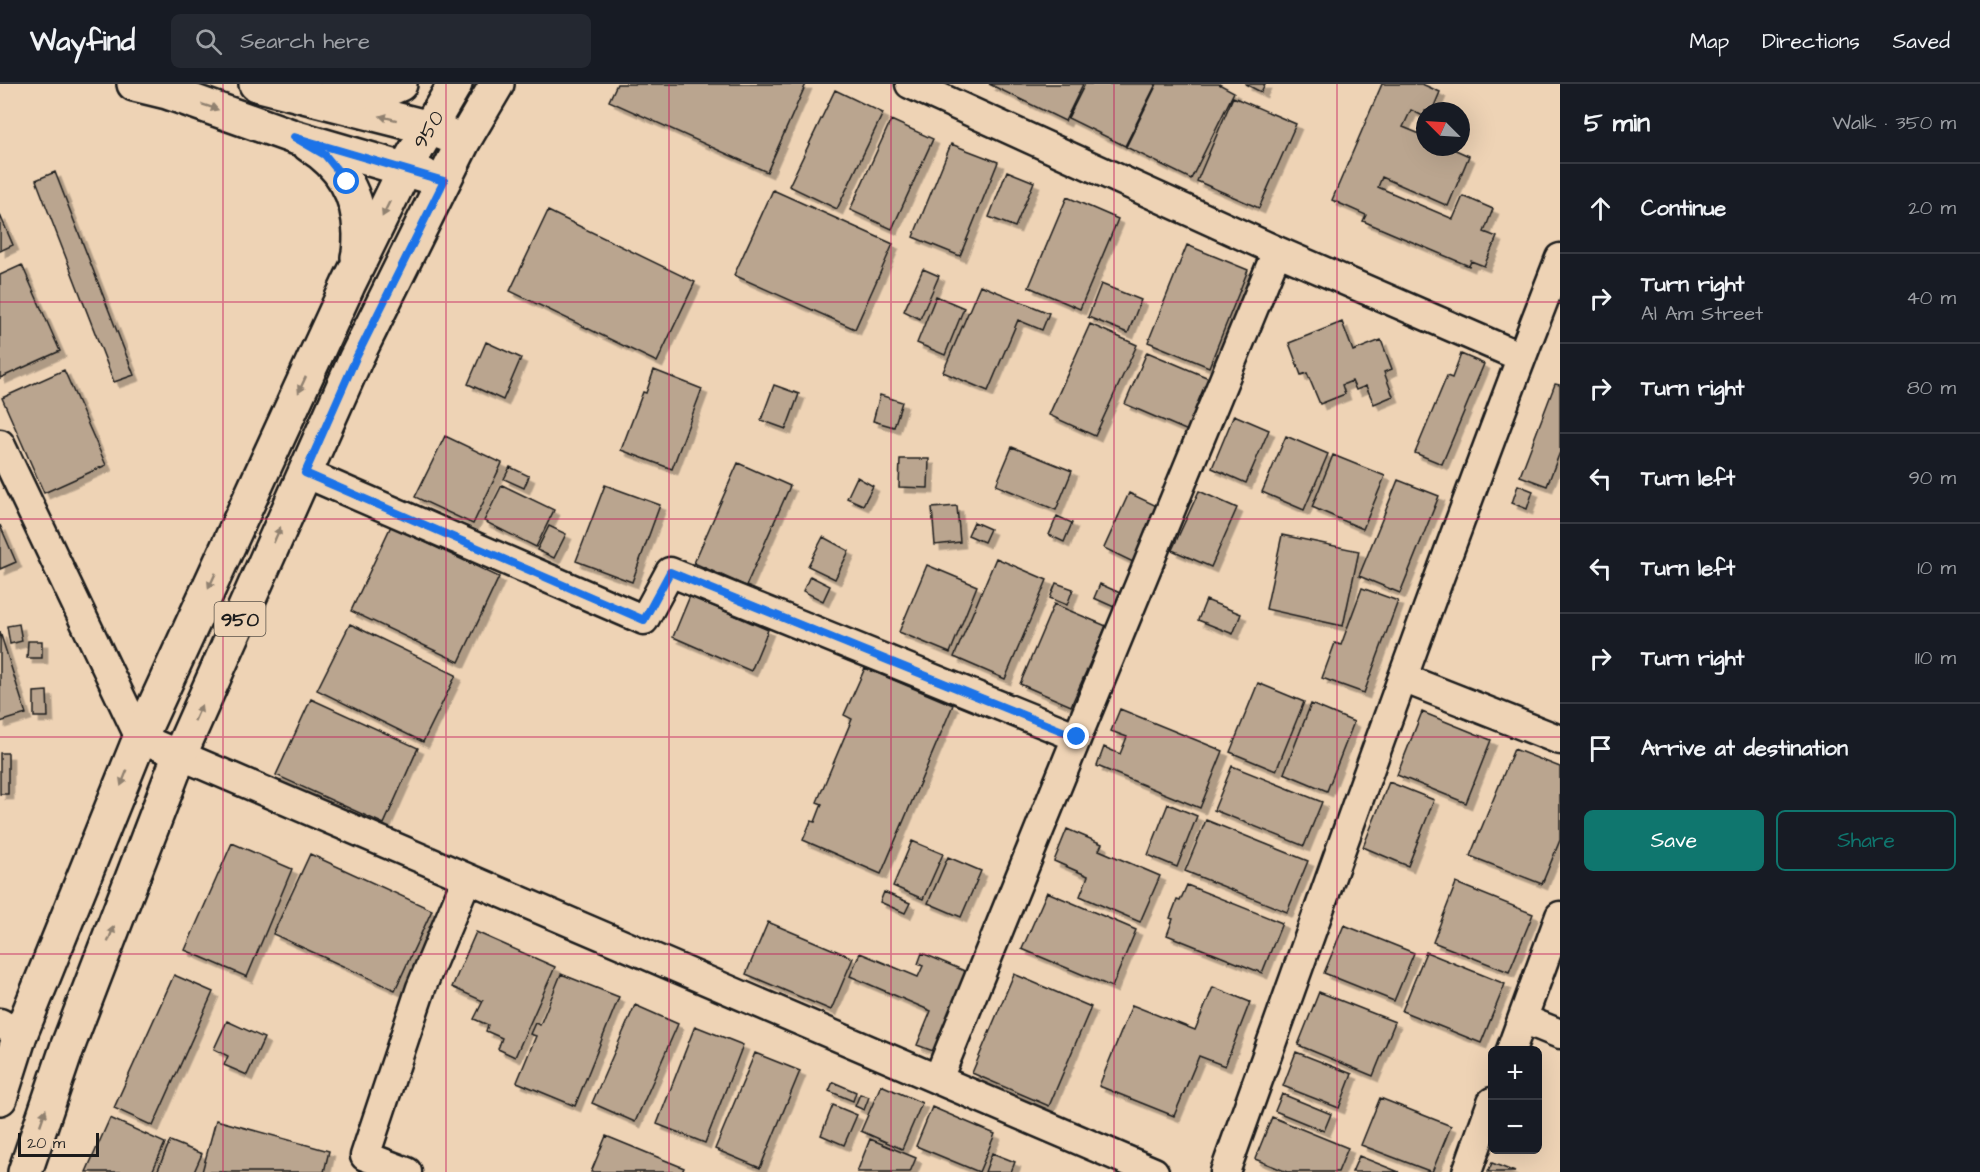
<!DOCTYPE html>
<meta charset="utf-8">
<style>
body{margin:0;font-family:"Architects Daughter",sans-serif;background:#242831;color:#f1f3f6}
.controls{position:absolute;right:18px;bottom:18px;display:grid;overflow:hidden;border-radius:9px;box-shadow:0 6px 24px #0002}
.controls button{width:54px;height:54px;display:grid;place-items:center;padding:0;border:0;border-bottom:2px solid #363941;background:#171b24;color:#f1f3f6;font:30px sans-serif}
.compass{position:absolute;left:1416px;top:18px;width:54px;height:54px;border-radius:50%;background:#171b24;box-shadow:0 6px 24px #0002;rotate:294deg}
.scale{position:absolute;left:18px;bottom:15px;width:81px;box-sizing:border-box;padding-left:6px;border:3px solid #1c1c1c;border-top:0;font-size:16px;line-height:21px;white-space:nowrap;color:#1c1c1c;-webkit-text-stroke:4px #eed3b5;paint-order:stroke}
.stop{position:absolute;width:18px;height:18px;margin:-14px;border:4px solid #1a73e8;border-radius:50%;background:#fff}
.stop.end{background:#1a73e8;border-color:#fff;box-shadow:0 2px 6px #0008}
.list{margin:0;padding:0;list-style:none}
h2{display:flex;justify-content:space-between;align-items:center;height:78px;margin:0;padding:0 24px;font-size:26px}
h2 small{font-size:20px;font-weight:400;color:#9ea1a6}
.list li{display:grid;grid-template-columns:39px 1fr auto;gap:18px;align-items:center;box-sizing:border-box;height:90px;padding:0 24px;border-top:2px solid #363941}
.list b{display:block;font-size:22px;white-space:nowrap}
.list p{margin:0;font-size:20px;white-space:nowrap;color:#9ea1a6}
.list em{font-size:20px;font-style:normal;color:#9ea1a6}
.actions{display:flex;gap:12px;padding:18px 24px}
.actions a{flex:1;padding:14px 0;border:2px solid #0f766e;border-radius:9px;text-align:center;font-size:21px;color:#0f766e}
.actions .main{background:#0f766e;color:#fff}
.icon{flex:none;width:33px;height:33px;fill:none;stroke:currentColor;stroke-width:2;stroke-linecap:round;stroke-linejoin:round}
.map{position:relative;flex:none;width:1560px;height:1088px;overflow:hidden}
header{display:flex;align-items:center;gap:36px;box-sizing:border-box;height:84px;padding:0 30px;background:#171b24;border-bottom:2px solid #363941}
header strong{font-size:28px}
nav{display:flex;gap:33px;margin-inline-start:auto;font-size:21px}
.search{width:420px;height:54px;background:#242831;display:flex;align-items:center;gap:15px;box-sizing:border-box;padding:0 21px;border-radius:9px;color:#9ea1a6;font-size:22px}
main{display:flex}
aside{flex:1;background:#171b24}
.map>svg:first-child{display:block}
.building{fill:#baa58f;stroke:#1c1c1c;stroke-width:1.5;filter:url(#shadow)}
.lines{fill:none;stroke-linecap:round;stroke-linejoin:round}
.minor-casing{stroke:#1c1c1c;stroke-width:33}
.major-casing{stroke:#1c1c1c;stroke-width:38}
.minor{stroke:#eed3b5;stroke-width:28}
.major{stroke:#eed3b5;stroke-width:33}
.oneway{fill:#908170}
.route{stroke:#1a73e8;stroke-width:8}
.grid{fill:none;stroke:#c2185b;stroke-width:1.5;stroke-opacity:0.55}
.labels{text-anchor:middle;stroke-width:4.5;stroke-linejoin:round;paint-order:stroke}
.shield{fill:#eed3b5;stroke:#5b534a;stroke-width:1.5}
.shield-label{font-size:20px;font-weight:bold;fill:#1c1c1c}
.street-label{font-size:21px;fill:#1c1c1c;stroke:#eed3b5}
</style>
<header>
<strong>Wayfind</strong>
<div class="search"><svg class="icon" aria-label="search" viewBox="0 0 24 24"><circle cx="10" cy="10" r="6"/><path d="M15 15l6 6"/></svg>Search here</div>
<nav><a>Map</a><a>Directions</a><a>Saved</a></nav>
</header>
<main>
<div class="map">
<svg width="1560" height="1088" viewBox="0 0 1560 1088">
<defs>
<filter id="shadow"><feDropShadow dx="5.5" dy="5.5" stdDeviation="0" flood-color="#0004"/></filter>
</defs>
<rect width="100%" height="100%" fill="#eed3b5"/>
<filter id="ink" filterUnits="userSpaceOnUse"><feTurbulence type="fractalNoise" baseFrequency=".0167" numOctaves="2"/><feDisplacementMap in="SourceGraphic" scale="12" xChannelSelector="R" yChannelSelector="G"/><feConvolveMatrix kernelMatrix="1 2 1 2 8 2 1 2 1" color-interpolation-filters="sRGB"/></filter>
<g filter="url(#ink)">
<path class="building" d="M617 0H806L767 88 609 17Z
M989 0H1083L1065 37Z
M1085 0H1156L1125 62 1068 34Z
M1157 0H1219L1234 8 1191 95 1126 63Z
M1245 0H1265L1261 8Z
M1382 0H1422L1440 8 1432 27H1425V33L1411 26 1403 43 1425 52V63H1449L1469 72 1448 122 1382 93 1378 103 1453 135 1463 112 1493 125 1484 148 1497 153 1484 182 1471 177 1469 182 1363 137 1366 131 1332 116Z
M835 6 883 29 837 125 789 102Z
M1233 13 1296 40 1259 124 1197 97Z
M891 36 933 55 892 145 850 126Z
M951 60 998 78 960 172 913 153Z
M1007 87 1034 98 1015 143 989 133Z
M55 88 134 291 114 298 36 96Z
M773 106 893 160 855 245 734 191Z
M1067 113 1118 135 1080 225 1029 203Z
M548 127 695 198 657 278 510 207Z
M0 131 13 161 0 167Z
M1187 161 1248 186 1209 283 1148 258Z
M22 181 60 267 0 294V191Z
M923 185 939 192 920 235 904 227Z
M1101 200 1141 216 1128 249 1088 233Z
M980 201 1049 229 1042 246 1018 236 988 307 943 288Z
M936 212 964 224 945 271 917 259Z
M1342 238 1353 267 1381 256 1392 285 1384 288 1393 312 1374 320 1366 302 1356 306 1352 297 1342 301 1345 310 1320 320 1307 289 1301 291 1289 259Z
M1090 240 1137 261 1095 352 1049 331Z
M486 258 521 274 503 316 468 300Z
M1147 268 1211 295 1188 347 1125 320Z
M1461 270 1484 280 1442 380 1415 369 1447 292 1452 294Z
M64 286 106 381 44 409 2 314Z
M654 286 702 305 672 385 621 366 643 308 646 309Z
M1555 300 1560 301V368L1547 402 1520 392Z
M774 301 799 310 786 345 761 336Z
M880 311 902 318 894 343 873 337Z
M1234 331 1269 346 1246 399 1212 384Z
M445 352 502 379 473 440 415 413Z
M1286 352 1328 370 1304 426 1262 408Z
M1012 363 1072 387 1056 426 996 401Z
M1333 371 1385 392 1363 445 1312 423Z
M900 375H929L928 404 899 403Z
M738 379 790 402 746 502 694 479Z
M510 383 529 392 524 404 504 395Z
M857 393 873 402 863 421 847 414Z
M1398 396 1439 412 1400 509 1359 492Z
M502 401 554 426 536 463 484 437Z
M605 401 660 421 632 498 576 477Z
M1518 401 1533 407 1527 425 1512 419Z
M1199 407 1237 424 1211 483 1172 466Z
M1129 409 1159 423 1133 478 1104 464Z
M957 422 960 458 935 461 932 424Z
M1057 432 1072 439 1064 458 1049 451Z
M974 438 990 445 984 458 968 451Z
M0 441 16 478 0 485Z
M391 442 499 493 459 578 351 527Z
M549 442 566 450 554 474 537 466Z
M1282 451 1359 467 1343 542 1266 525Z
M823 453 849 467 835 495 808 482Z
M996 474 1047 496 1005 595 954 573Z
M927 481 977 502 950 569 899 548Z
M810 492 830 502 823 517 803 507Z
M1056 499 1073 505 1067 521 1050 514Z
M1100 500 1120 509 1114 523 1094 514Z
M1362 504 1398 517 1364 609 1322 594 1335 559 1341 561Z
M690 512 768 546 751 587 673 553Z
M1206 516 1241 530 1233 550 1198 536Z
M1054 520 1106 542 1071 622 1020 600Z
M19 540 22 557 10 560 7 542Z
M350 540 456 591 423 658 317 606Z
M0 548 26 630 0 638Z
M28 557H42V574H27Z
M865 584 953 621 881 790 803 756 811 737 815 738 822 720 817 718 852 635 844 631Z
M1258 599 1304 618 1276 687 1230 668Z
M47 607 48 633H34V608Z
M311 615 418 664 384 740 276 691Z
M1311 620 1354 638 1327 707 1284 689Z
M1120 625 1223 667 1200 724 1097 682 1104 663 1120 670 1127 653 1111 647Z
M1422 628 1491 656 1466 719 1397 691Z
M1514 665 1560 683V756L1542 800 1470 772Z
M0 669H8V710H0Z
M1232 682 1322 718 1304 762 1214 726Z
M1389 698 1434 716 1408 782 1363 763Z
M1168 720 1197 732 1177 783 1148 771Z
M1206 736 1308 777 1287 828 1185 787Z
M1067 745 1102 760 1099 766 1160 792 1140 838 1080 812 1088 792 1054 777Z
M912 757 943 770 923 815 893 802Z
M232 759 292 785 247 893 185 866Z
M310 770 432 826 395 906 273 850Z
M948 773 981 787 961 833 928 819Z
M1456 799 1533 830 1509 888 1433 858Z
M1187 801 1282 839 1262 889 1167 851 1173 835 1170 834 1177 816 1180 817Z
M884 808 910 819 905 829 880 818Z
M1047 808 1136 846 1112 903 1022 865Z
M768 838 853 874 831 926 746 890Z
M1344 841 1414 869 1394 917 1324 889Z
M476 848 555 883 515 973 498 965 502 954 486 947 488 941 474 935 483 917 452 903Z
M1426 868 1505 900 1481 959 1402 927Z
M860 869 918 893 923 882 918 880 922 869 967 888 933 967 917 961 931 927 850 892Z
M561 890 619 913 575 1022 517 998 536 952 530 950 535 939 540 941Z
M1014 890 1091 923 1049 1022 972 989Z
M174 891 213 908 153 1042 114 1024Z
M1213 903 1250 918 1225 982 1199 972 1174 1032 1099 1002 1132 921 1195 946Z
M1319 908 1395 938 1373 992 1298 961Z
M635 921 678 940 635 1038 592 1019Z
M227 937 264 954 247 991 224 981 228 972 214 965Z
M695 942 743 961 705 1059 657 1040Z
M1296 968 1352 990 1339 1024 1283 1002Z
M755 969 800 987 760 1084 715 1065Z
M833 998 856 1008 853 1017 829 1007Z
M881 1001 922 1019 902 1065 861 1047Z
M860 1010 869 1013 864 1026 855 1022Z
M1282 1010 1331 1030 1324 1047 1275 1027Z
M1380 1014 1451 1042 1432 1088 1361 1061Z
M833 1021 857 1031 844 1061 821 1051Z
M932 1023 995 1050 979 1088 916 1062Z
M1272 1033 1348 1064 1338 1088H1287L1255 1075Z
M110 1034 165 1059 152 1088H86Z
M216 1036 329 1067 324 1088H202Z
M606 1052 684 1084 682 1088H591Z
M870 1055 916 1074 910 1088H857Z
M170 1057 202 1070 194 1088H157Z
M992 1069 1015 1078 1011 1088H985Z
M1359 1072 1399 1088H1352Z
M1492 1079 1515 1088H1488Z"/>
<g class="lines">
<g class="minor-casing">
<path id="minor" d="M910 0 1277 167 1521 273
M0 360 140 654 1154 1088
M305 389 644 536 670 488 1077 653 1277 167
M1403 594 1560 656
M1523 935 1560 950
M0 939 20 951
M1511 966 1560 832
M938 995 1077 653
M407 1088 365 1072 421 904 467 794
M1225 1088C1335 783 1442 476 1560 174
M1467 1088 1492 1018"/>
</g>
<g class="major-casing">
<g id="major">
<path d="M134 0 167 8 294 53 424 91"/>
<path d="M256 0 430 44 448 51"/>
<path d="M331 12 393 3 400 0"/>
<path d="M309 61C342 81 359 112 360 150 360 158 360 166 358 173"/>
<path id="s1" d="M0 1014 20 951 140 654 348 201 405 85 455 0"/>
<path d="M25 1088 67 964 180 670 356 274 464 56 497 0"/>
</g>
</g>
<use href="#minor" class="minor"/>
<use href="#major" class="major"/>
</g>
<defs><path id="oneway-solid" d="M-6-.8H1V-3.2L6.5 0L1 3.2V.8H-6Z" transform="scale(1.5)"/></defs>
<g class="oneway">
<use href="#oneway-solid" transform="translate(210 23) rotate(19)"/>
<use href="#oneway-solid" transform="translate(388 34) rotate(-166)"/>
<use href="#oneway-solid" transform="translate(386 125) rotate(116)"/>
<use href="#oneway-solid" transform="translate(302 301) rotate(115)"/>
<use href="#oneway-solid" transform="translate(277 451) rotate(-66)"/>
<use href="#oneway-solid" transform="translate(212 497) rotate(115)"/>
<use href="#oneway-solid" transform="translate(198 629) rotate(-66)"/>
<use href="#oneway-solid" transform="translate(124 694) rotate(112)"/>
<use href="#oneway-solid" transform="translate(111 850) rotate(-69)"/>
<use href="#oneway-solid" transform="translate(43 1033) rotate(-71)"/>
</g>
</g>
<g class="lines" filter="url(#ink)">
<path class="route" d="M347 98 325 71 294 53 444 97 356 274 305 389 644 536 670 488 1077 653"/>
</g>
<path class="grid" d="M223 0V1088M446 0V1088M669 0V1088M891 0V1088M1114 0V1088M1337 0V1088M0 218H1560M0 435H1560M0 653H1560M0 870H1560"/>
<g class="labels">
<rect class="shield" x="214.5" y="518" width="51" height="34" rx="4.5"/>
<g class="shield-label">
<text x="240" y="542">950</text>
</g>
<g class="street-label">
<text dy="7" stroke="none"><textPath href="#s1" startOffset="1060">950</textPath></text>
</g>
</g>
</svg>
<div class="controls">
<button>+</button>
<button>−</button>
</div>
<svg class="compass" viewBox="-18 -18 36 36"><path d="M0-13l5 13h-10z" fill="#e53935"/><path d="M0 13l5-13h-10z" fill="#9ea1a6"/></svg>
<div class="scale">20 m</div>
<div class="stop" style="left:347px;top:98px"></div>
<div class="stop end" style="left:1077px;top:653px"></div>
</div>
<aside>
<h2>5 min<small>Walk · 350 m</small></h2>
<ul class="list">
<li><svg class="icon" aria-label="ahead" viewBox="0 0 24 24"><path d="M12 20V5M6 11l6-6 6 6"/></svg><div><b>Continue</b></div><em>20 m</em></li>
<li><svg class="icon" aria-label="right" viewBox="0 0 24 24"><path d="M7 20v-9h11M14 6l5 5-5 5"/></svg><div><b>Turn right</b><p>Al Am Street</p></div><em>40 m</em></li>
<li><svg class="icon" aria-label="right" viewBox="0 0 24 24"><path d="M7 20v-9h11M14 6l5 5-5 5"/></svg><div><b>Turn right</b></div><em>80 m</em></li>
<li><svg class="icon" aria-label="left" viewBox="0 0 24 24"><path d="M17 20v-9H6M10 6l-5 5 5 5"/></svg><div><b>Turn left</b></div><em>90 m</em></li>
<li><svg class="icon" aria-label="left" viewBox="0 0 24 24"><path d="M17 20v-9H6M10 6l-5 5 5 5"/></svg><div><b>Turn left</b></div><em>10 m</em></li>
<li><svg class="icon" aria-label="right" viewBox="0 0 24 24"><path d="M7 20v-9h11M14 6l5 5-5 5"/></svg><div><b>Turn right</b></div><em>110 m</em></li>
<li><svg class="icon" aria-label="arrive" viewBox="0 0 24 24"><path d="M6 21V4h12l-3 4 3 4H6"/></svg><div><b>Arrive at destination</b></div></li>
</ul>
<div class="actions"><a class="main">Save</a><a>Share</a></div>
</aside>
</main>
